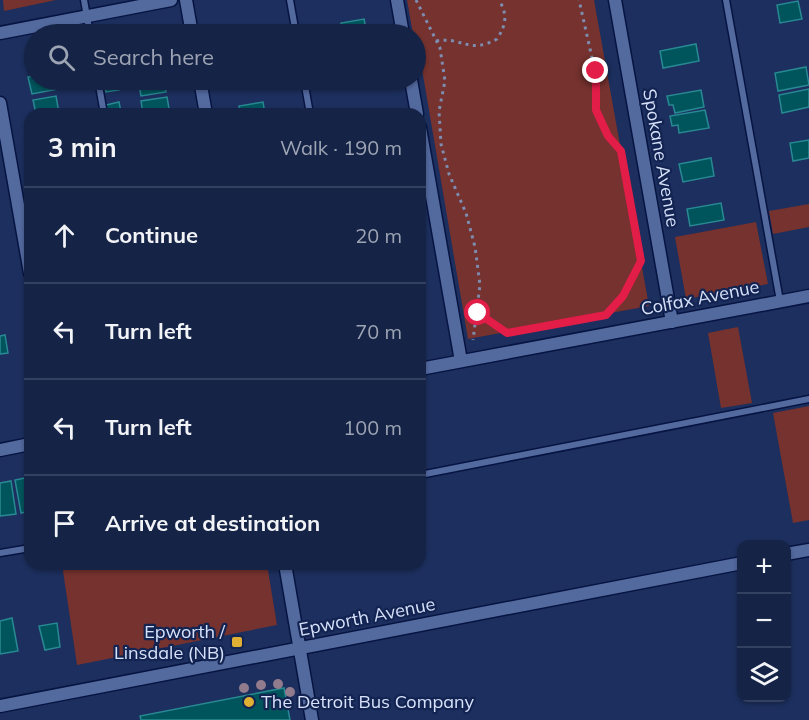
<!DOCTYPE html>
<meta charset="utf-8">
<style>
body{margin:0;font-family:Mulish,sans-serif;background:#222f51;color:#f1f3f6}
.controls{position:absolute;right:18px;bottom:18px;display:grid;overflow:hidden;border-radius:12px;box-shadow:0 2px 4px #0004}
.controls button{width:54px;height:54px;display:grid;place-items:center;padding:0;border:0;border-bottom:2px solid #34405f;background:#152346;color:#f1f3f6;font:30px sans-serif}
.stop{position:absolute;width:18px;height:18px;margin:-14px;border:4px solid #e11d48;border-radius:50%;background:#fff}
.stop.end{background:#e11d48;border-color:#fff;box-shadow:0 2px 6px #0008}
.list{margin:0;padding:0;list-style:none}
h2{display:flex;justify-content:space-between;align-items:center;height:78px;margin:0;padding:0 24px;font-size:26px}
h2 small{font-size:20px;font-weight:400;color:#9da4b3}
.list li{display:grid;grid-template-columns:39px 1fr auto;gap:18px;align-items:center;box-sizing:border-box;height:96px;padding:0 24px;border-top:2px solid #34405f}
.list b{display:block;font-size:22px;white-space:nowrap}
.list em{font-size:20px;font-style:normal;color:#9da4b3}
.icon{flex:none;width:33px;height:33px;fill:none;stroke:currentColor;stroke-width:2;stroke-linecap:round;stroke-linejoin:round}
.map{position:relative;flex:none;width:809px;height:720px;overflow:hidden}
.search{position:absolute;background:#152346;box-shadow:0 2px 4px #0004;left:24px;top:24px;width:402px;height:66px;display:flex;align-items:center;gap:15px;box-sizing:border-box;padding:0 21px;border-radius:33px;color:#9da4b3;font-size:22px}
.panel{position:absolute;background:#152346;box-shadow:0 2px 4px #0004;left:24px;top:108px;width:402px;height:462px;border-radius:18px}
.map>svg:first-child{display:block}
.green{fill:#75322e}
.building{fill:#00555d;stroke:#288993;stroke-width:1.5}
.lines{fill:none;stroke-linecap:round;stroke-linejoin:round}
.lane-casing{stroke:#071441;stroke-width:9}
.street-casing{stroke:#071441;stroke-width:15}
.path{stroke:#7e8caf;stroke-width:3;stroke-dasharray:3 4.5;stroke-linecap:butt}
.lane{stroke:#536a9f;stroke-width:6}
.street{stroke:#536a9f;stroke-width:12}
.tree{fill:#927b8d}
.route{stroke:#e11d48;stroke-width:8}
.poi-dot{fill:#e0b034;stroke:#132452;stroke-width:2}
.labels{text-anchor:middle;stroke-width:4.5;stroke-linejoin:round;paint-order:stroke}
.street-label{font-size:18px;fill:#d7e2fa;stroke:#132452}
.poi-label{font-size:18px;fill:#d7e2fa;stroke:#132452;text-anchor:end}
</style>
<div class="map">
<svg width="809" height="720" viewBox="0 0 809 720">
<rect width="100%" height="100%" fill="#1c2f5e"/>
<path class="green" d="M3 0H56L4 11Z
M407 0H594L649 306 468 339 416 34H413Z
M809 204V227L773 234 769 211Z
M756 222 768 284 686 299 675 237Z
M738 327 752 403 721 408 708 333Z
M809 406V520L793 523 773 413Z
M62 564H267L277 625 77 665Z"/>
<path class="building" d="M798 1 802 19 780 23 777 5Z
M364 19 367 34H343L341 23Z
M150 29 151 34H121Z
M696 44 699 61 663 68 660 51Z
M34 51V68L32 69 29 52Z
M806 67 809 85 778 91 775 73Z
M34 76V80H62L64 88 32 94 28 77Z
M117 80 119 90 106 92 104 81Z
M138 80H164L166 92 141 96Z
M809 89V107L782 113 779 95Z
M701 90 704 107 675 113 673 105H669L667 96Z
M56 96 59 113 36 114 33 100Z
M167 97 170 114H143L141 101Z
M119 102 121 112 107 114 106 105Z
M263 102 265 114H241L239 106Z
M705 110 709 128 679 133 678 125 672 126 670 116Z
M809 140V158L793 161 790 143Z
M711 158 714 176 683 182 679 164Z
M721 203 724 220 690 226 687 209Z
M5 335 8 353 0 354V336Z
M30 477V511L21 513 15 480Z
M11 481 16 514 0 516V483Z
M12 618 18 651 0 654V621Z
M57 623 60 647 45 650 39 626Z
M284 688 290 720H141L140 716Z"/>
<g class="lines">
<g class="lane-casing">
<path id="lane" d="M84 0 90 34
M290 0 296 34
M726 0 780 301
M98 80 104 114
M304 80 310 114
M420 475 809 399
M0 553 30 548"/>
</g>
<g class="street-casing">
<path id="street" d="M186 0 192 34
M397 0 403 34
M615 0 672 322
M0 33 171 0
M200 80 206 114
M411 80 417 114
M0 103 30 273
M420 128 461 361
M420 369 809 296
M0 450 30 444
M786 554 809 550
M285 564 312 720
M0 706 742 563"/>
</g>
<path class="path" d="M416 0 440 48 445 81 439 111 441 144 449 174 466 213 475 247 480 285 473 340
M436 41C462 36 468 55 497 39 506 25 508 15 499 0
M478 313 507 333 606 315 623 296 641 260 621 151 608 136 596 110 595 71 579 0"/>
<use href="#lane" class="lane"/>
<use href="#street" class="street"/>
</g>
<g class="tree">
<circle cx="278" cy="684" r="5"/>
<circle cx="261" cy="685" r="5"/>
<circle cx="244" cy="688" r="5"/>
<circle cx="290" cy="692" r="5"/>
</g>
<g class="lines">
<path class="route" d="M478 313 507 333 606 315 623 296 641 261 621 151 608 136 596 110V71"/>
</g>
<g class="poi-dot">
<rect x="231" y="636" width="12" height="12" rx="3"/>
<circle cx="249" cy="702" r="6"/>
</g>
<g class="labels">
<g class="street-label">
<text transform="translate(661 158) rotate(80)" y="6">Spokane Avenue</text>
<text transform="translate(700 298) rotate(-11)" y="6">Colfax Avenue</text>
<text transform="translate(367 617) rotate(-11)" y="6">Epworth Avenue</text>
</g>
<g class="poi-label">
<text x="225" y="638">Epworth /<tspan x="225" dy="21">Linsdale (NB)</tspan></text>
<text x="261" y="708" text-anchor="start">The Detroit Bus Company</text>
</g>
</g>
</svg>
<div class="controls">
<button>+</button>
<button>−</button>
<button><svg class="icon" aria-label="layers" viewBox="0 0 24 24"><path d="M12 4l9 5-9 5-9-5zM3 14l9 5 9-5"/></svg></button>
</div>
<div class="stop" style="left:478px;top:313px"></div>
<div class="stop end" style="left:596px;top:71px"></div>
<div class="search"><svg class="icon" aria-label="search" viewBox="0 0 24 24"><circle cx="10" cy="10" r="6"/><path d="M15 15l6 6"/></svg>Search here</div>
<section class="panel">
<h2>3 min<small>Walk · 190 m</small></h2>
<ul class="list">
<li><svg class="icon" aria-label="ahead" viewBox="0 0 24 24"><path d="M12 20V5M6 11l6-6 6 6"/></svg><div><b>Continue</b></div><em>20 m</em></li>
<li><svg class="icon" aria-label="left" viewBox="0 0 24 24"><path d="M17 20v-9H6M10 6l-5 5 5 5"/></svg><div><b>Turn left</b></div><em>70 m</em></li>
<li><svg class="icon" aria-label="left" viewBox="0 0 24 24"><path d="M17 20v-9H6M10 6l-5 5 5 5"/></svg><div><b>Turn left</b></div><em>100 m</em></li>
<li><svg class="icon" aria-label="arrive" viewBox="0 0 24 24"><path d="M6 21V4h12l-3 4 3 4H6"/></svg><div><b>Arrive at destination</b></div></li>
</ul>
</section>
</div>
